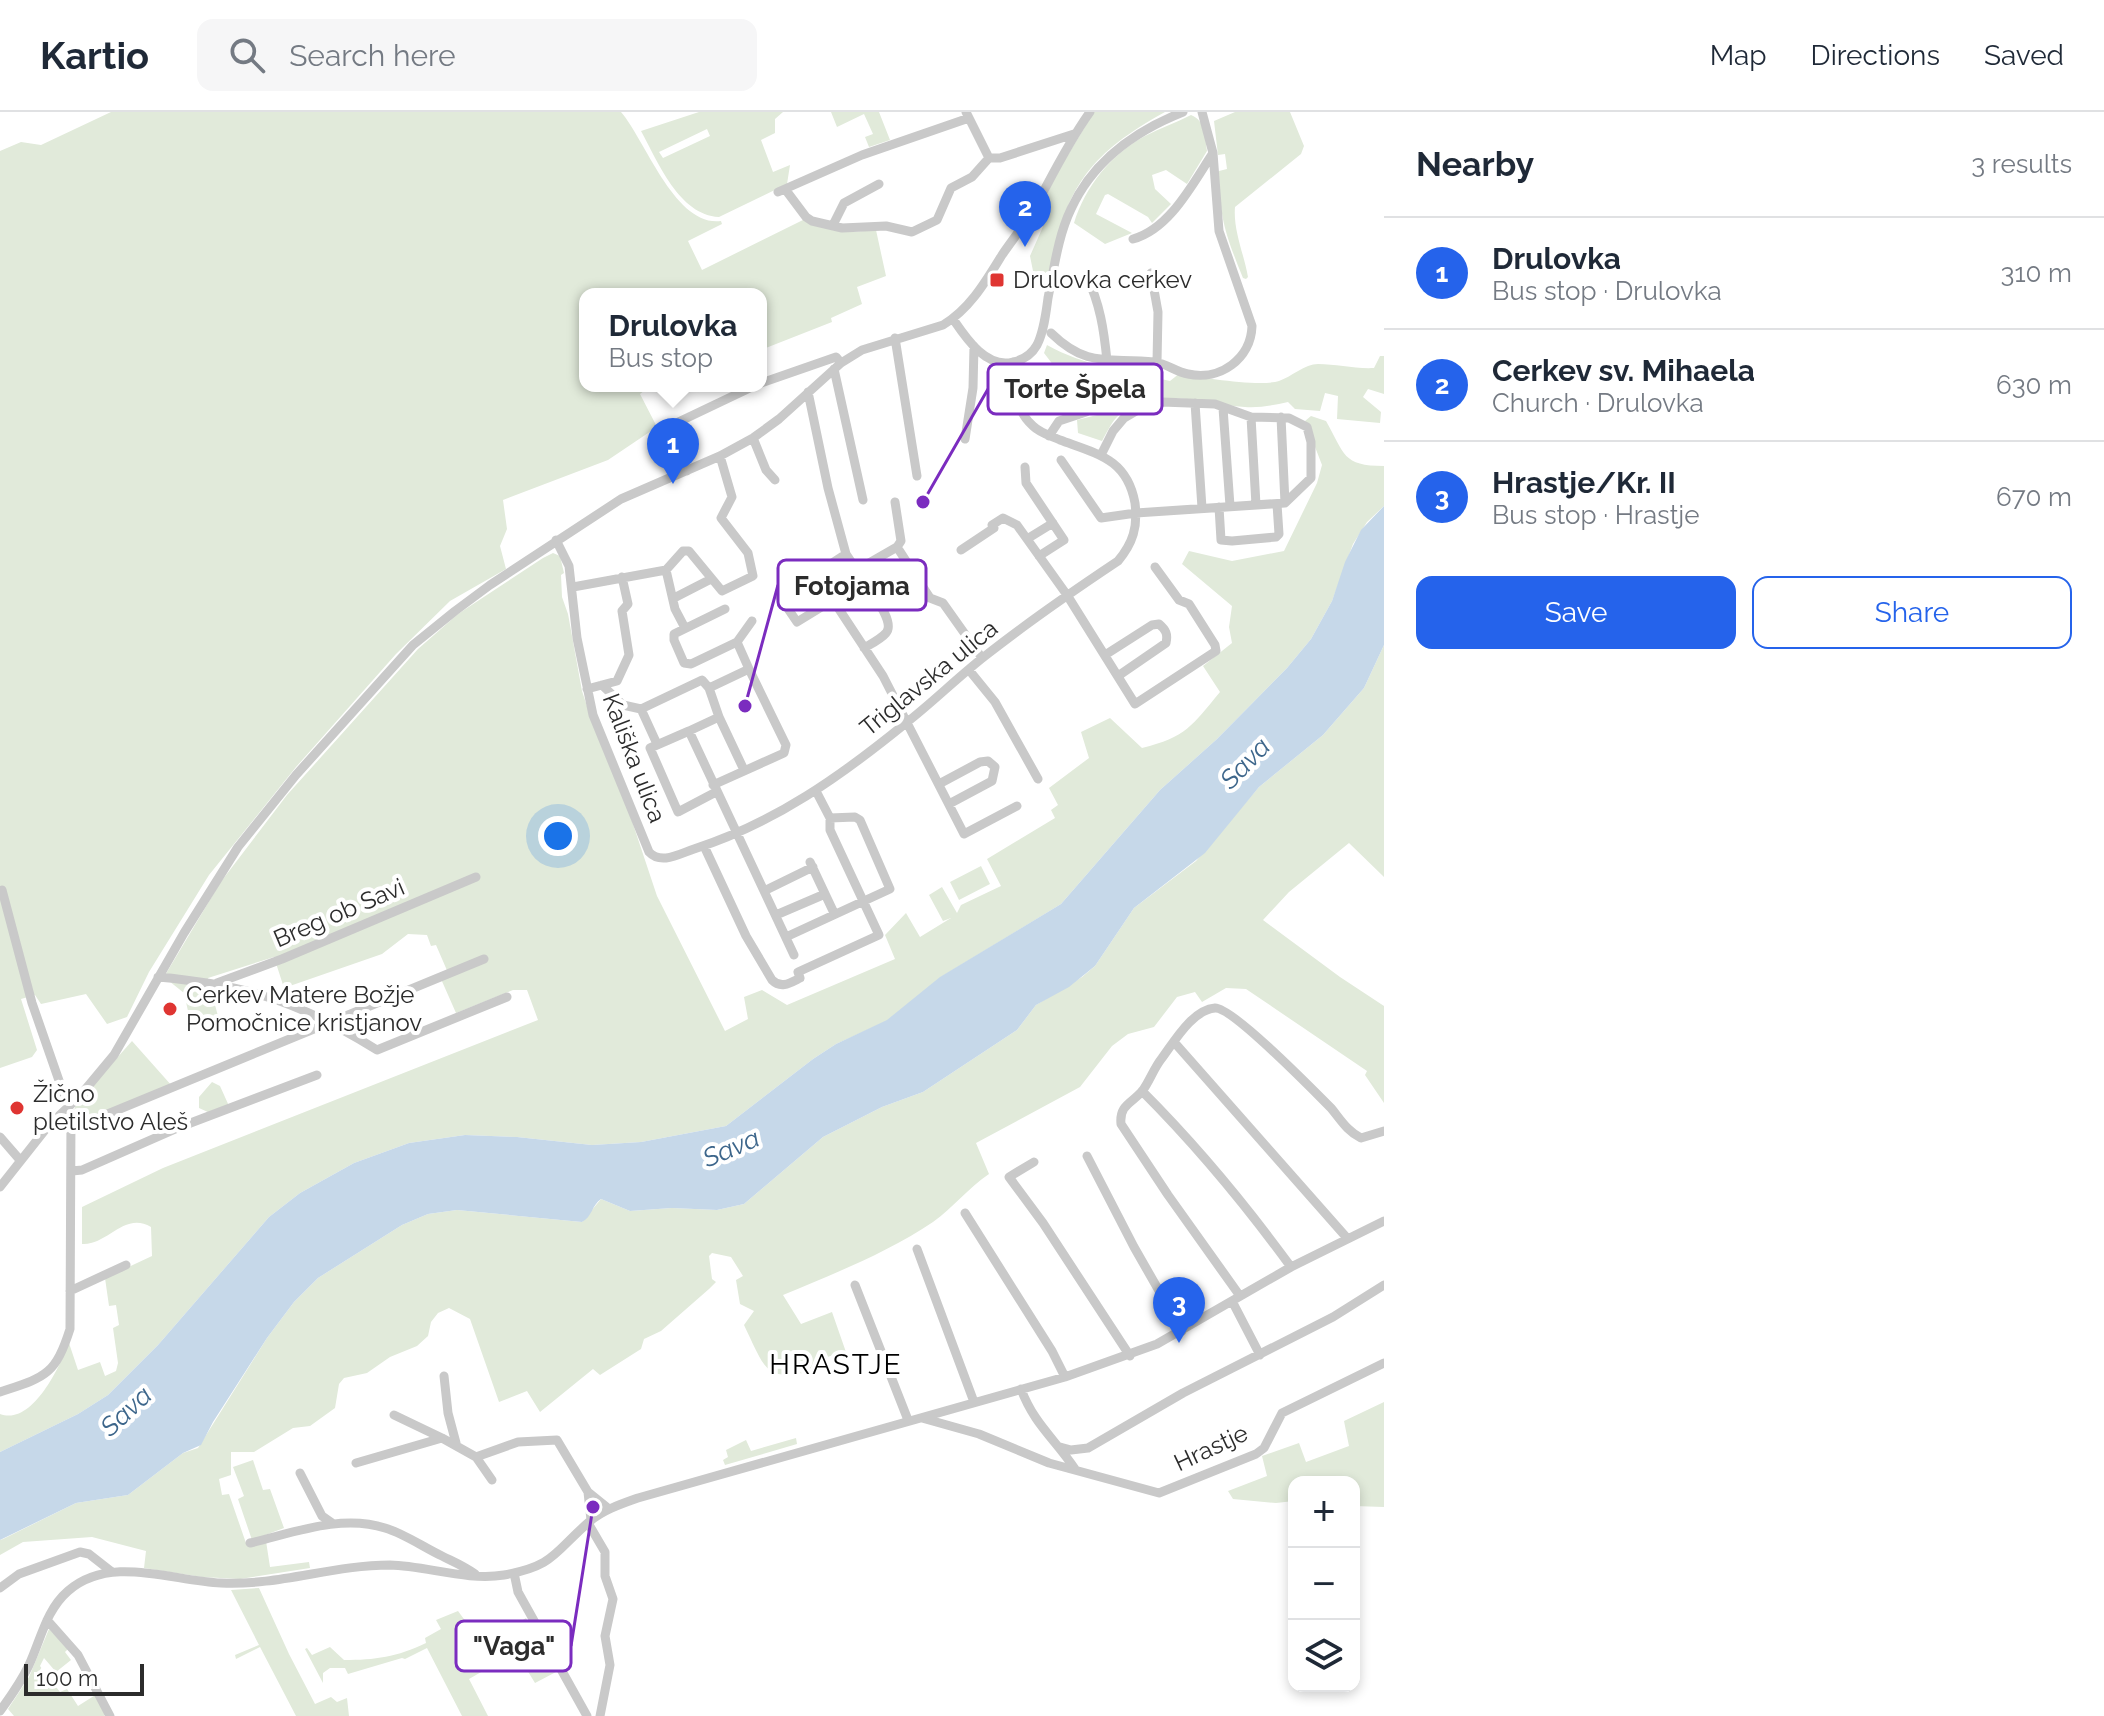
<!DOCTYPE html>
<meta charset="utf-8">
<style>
body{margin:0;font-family:Raleway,sans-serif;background:#f6f6f7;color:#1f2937}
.controls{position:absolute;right:24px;bottom:24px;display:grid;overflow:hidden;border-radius:16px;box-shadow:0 4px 12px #0003}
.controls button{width:72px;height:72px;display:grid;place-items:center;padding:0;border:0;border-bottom:2px solid #e0e1e3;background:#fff;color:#1f2937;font:40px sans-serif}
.scale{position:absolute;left:24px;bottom:20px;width:120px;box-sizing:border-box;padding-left:8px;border:4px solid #2c2c2c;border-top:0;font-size:22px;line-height:28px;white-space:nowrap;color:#2c2c2c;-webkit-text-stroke:6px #fff;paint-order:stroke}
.you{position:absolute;left:558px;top:724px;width:28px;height:28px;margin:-20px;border:6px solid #fff;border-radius:50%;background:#1a73e8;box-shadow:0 0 0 12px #1a73e833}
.badge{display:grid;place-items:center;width:52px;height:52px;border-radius:50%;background:#2563eb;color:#fff;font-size:26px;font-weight:700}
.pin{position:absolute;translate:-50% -66px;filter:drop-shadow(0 2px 4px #0008)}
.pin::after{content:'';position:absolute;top:42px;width:28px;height:24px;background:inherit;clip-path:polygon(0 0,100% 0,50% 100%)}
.popup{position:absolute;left:579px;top:176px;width:188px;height:104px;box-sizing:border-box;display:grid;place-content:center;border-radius:16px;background:#fff;filter:drop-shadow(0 2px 6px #0005);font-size:26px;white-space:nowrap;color:#747a83}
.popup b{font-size:30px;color:#1f2937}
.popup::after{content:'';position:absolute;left:50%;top:100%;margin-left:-16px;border:16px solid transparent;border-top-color:#fff}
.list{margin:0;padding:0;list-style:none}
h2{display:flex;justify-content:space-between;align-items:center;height:104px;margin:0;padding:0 32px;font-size:34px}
h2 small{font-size:26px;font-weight:400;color:#747a83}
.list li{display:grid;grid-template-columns:52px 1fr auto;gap:24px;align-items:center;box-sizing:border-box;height:112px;padding:0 32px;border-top:2px solid #e0e1e3}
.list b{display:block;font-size:30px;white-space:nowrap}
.list p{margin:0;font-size:26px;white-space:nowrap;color:#747a83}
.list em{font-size:26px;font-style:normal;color:#747a83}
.actions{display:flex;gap:16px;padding:24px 32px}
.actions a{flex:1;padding:18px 0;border:2px solid #2563eb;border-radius:16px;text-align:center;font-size:28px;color:#2563eb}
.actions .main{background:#2563eb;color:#fff}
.icon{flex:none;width:44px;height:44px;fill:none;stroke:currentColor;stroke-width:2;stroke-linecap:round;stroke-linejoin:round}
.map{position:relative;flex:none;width:1384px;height:1604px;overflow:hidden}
header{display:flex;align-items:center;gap:48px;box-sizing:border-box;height:112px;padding:0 40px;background:#fff;border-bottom:2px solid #e0e1e3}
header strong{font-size:38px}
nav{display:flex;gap:44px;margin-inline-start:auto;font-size:28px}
.search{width:560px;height:72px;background:#f6f6f7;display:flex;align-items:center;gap:20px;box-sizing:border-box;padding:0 28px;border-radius:16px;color:#747a83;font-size:30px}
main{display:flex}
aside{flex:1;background:#fff}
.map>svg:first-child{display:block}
.green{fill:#e1eada;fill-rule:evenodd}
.water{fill:#c6d8e9}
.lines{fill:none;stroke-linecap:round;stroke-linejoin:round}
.minor{stroke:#c9c9c9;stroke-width:9}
.poi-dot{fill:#df3532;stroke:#fff;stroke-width:3}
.labels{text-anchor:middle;stroke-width:8;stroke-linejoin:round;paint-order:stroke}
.poi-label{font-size:24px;fill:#2c2c2c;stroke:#fff;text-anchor:start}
.street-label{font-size:24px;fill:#2c2c2c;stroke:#fff}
.water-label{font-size:26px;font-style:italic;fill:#3d668b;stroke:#fff}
.quarter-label{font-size:28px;letter-spacing:2px;fill:#000;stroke:#fff}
.leader{fill:none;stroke:#7b2cbf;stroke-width:3}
.callout-dot{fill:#7b2cbf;stroke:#fff;stroke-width:3}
.callout{fill:#fff;stroke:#7b2cbf;stroke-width:3}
.callout-label{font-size:26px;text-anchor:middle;font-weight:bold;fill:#2c2c2c}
</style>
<header>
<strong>Kartio</strong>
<div class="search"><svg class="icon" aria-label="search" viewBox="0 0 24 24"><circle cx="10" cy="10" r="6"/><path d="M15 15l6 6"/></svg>Search here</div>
<nav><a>Map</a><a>Directions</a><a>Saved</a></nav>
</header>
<main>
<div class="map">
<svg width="1384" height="1604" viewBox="0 0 1384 1604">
<rect width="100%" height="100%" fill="#fff"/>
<path class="green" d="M111 0H621C646 29 675 115 721 109L722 112 688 129 702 158 805 107 853 120 876 118 886 164 857 175 862 192 831 206 832 210 761 238V182H585V274H650L640 282 657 315 608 348 503 388 507 417 500 434 506 457 450 489 396 542 296 655 209 763 149 860 127 905 107 912 86 882 41 892 35 883 21 887 37 938 32 945 0 956V39L21 30 41 33Z
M699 0H783L775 7V21L761 28 773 60 790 53 787 72 719 105C679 103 658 50 641 19ZM707 17 710 24 663 46 659 40Z
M831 0H879L890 28 869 35 865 25 873 22 864 2 837 15Z
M1094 0H1165C1082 46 1064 81 1047 172L1036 174 1030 144 1049 101 1042 94 1055 64Z
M1235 0H1290L1304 34 1301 42 1235 95C1233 118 1244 142 1248 165L1246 167 1243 166C1226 124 1219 105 1219 59L1227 57 1225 42 1218 43 1214 9Z
M1191 3C1206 9 1205 25 1207 39L1187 72 1166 58 1152 63 1155 77 1171 92 1152 111 1148 105 1108 82 1105 83 1096 102 1132 121 1105 132 1074 111C1085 75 1111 42 1145 24 1160 16 1176 11 1191 3Z
M1047 233C1084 254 1129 260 1170 269L1180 261C1200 266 1261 275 1279 269 1291 265 1305 252 1318 252 1336 252 1355 257 1374 256L1380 244H1384V282L1368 277 1363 285 1381 300 1380 311 1337 307 1338 284 1325 281 1320 299 1295 297 1288 290C1274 293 1260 296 1245 295 1204 292 1154 272 1119 303 1112 309 1107 320 1102 329L1078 321 1077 308 1113 299 1110 271 1095 260 1057 258 1044 241Z
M1311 304 1326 309C1345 342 1342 354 1384 354V394L1367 410 1353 432 1332 489 1311 527 1287 556 1217 627 1160 678 1061 792 941 865 887 909 836 932 813 947 726 1014 641 1030 592 1033 517 1025 465 1023 409 1031 354 1051 300 1081 269 1105 158 1233 108 1283 78 1302 0 1340V1302C32 1314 59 1256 69 1231L78 1258 100 1250 105 1264 116 1259 118 1251 113 1216 119 1213 116 1193 109 1194 105 1166 152 1144 151 1115C124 1099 107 1134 82 1132V1095L163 1056 538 908 527 878H513L456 901 441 867 449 863 436 833 431 834 427 823 408 822 382 842 284 876 274 845 208 866 219 908 192 917 184 881 164 865 220 771 287 683 418 537 458 502 543 446 553 441 560 444 564 461 561 463 562 485 568 502 582 579 594 615 630 703 657 784 725 919 748 907 744 885 762 878 787 893 895 847 885 823 906 801 920 825 951 806 943 809 929 783 942 775 957 801 961 793 1001 774 987 747 1055 706 1051 698 1058 693 1049 676 1089 646 1081 620 1110 606 1142 636C1186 625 1192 614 1220 580L1203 554 1232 531 1229 515 1232 494 1182 452 1189 439 1232 449 1284 439 1317 371 1322 353 1305 309Z
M1384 533V765L1349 731 1289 780 1263 808 1340 865 1384 894V991L1365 963 1367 959 1246 877 1226 876 1202 890 1195 880 1177 885 1154 915 1128 922 1112 934 1080 975 976 1031 989 1062C968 1076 953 1096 933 1110 887 1141 833 1162 783 1183L801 1212 832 1200 847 1243 839 1246 836 1242 819 1248 822 1257C765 1270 768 1263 744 1213L754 1199 740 1192 736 1168 743 1164 731 1145 712 1141 709 1144 712 1167 716 1170 709 1177 661 1219 644 1227 641 1237 600 1263 593 1257 540 1300 527 1279 499 1290 470 1207 449 1196 438 1201 431 1210 428 1224 417 1234 390 1245 367 1261 344 1266 339 1272 335 1296 310 1314 293 1316 254 1340H231V1363L219 1367 222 1383 229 1382 247 1434 266 1429 270 1455 309 1450 310 1456 240 1467 202 1465 144 1456 146 1439 92 1425 23 1430 0 1443V1428L3 1427 76 1391 128 1383 183 1341 198 1336 267 1226 294 1190 318 1166 402 1113 428 1102 457 1098 582 1110 601 1087 630 1099 672 1096 717 1098 744 1092 823 1025 882 995 923 980 1017 918 1036 893 1082 865 1095 854 1134 796 1196 749 1259 675 1323 623 1364 576Z
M981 754 990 772 959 788 950 770Z
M132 929 172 974 84 1010 76 1009 73 1002 76 992Z
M212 970 220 974 229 994 210 1001 199 996V985Z
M1384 1290V1395L1354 1394V1370H1294V1389L1276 1391 1233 1387 1228 1379 1267 1364 1262 1344 1299 1331 1306 1350 1349 1334 1344 1309Z
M796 1326 797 1332 725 1353 723 1348 728 1345 726 1338 746 1328 751 1339Z
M253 1348 263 1378 270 1377 284 1416 252 1428 238 1387 244 1384 233 1355Z
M259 1476 289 1542 315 1592 331 1585 337 1590 347 1586 349 1604H296L260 1535 236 1547 235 1543 259 1533 231 1478Z
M458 1499 483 1533 526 1506 556 1560 535 1571 516 1540 469 1567 488 1604H462L427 1536 405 1547 402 1546 348 1562 345 1556H330L323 1561V1571L305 1537 307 1536 312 1543 330 1535 344 1548C375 1548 397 1545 426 1531L425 1526 441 1517 436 1508Z
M49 1517 69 1536 65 1540 71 1548 56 1560 44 1546 40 1554 60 1580 67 1577 78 1594 97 1582 106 1602 104 1604H14L8 1597 29 1565Z"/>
<path class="water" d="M1384 394V533L1364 576 1323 623 1259 675 1205 741 1134 796 1095 854 1069 875 1036 893 1017 918 923 980 882 995 823 1025 744 1092 717 1098 672 1096 630 1099 601 1087C592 1093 592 1105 582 1110L457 1098 428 1102 402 1113 318 1166 294 1190 267 1226 213 1310 201 1333 183 1341 128 1383 76 1391 0 1428V1340L78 1302 108 1283 158 1233 269 1105 300 1081 354 1051 409 1031 465 1023 517 1025 592 1033 641 1030 726 1014 813 947 836 932 887 908 940 865 1061 792 1160 678 1217 627 1287 556 1311 527 1332 489 1345 450 1361 418Z"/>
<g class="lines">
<path class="minor" d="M966 0 989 46H1000L1074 22
M785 77 806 105 812 109 842 116 886 114 912 120 937 108 951 76 972 65 989 46
M778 80 862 43 969 6
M833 113 844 91 879 72
M1133 127C1170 117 1193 71 1213 41
M1151 161 1158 200 1157 250
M1086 163C1100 191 1104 218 1107 249
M953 207C966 226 986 257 1013 250 1023 248 1032 242 1037 233 1044 219 1046 201 1048 186 1054 157 1058 124 1071 97 1093 49 1135 19 1183 0
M1051 221C1088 257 1109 245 1154 250 1166 251 1176 260 1188 262 1220 269 1251 247 1252 214L1219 119 1213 41 1202 0
M895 226 917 364
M834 257 863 388
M761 271 836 245 841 251
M808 280 828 376 846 442
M1195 291 1202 396
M1223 296 1230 394
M1251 305 1256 393
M1281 305 1285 391
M1049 324 1059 309 1086 300
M753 326 766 358 775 368
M965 327 973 276 974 234
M1061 348 1101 406 1136 401 1285 391 1311 366V330L1307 315 1289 306 1251 305 1215 292 1162 290 1141 296 1124 306 1113 319 1101 343
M1025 355 1026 371 1064 428 1039 444
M687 359 669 319 670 314 754 274
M895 390 901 429 897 435 930 486 943 491 982 546
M1219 395 1221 428 1232 429 1276 425 1279 422 1277 392
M1027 427 1053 411
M556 428 569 454 577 526 593 603 649 740C661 753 679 742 694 737 775 711 841 664 906 611 933 590 958 565 985 544 1028 510 1073 479 1118 449 1133 431 1138 415 1135 391 1127 347 1098 342 1060 328 1051 324 1040 321 1033 314 1015 299 1014 273 1010 251
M961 438 994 416 992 413 1003 406 1017 413 1067 483 1135 592 1216 539 1215 533 1189 492 1179 488 1155 455
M666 458 675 497 685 516
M857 458 897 435
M864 469C871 480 896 510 886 521 881 527 871 532 864 536
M573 475 666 458 683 439H689L722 479 753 464 748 441 721 406 732 385 720 344
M674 486 711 467
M833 488 797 510 780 485 846 442 864 469 833 488 883 564 964 722 1017 694
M737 530 749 557
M737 530 752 509
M1105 543 1152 513 1159 512C1166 518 1168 522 1166 531L1118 564
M691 552 684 551 674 528V522L725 497
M691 552 737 530
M969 558 995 590 1038 667
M602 573 623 593 641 597
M709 576 749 557 786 633 784 641 713 673
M587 577 617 569 629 543 622 499 628 492 622 465
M719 605 744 658
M689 619 650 636 678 700 716 680
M657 632 641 597 702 568 709 576 719 605 689 619 794 843
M939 672 980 650 988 649 995 655 992 669 949 692
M704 734 746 824 772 868C781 877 790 871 800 866L798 860 879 823 830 718V706L816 679
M810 750 834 801
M764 779 813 755
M776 803 825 782
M786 825 890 777 860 708 855 705 830 706
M158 865C248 873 300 890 377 938L507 885
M217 871 282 847 476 765
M1174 930 1347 1126
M1142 979C1196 1033 1245 1092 1291 1155
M72 1013H81L484 847
M0 1025 20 1048
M1087 1044 1134 1135 1182 1219
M1034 1050 1009 1065 1043 1111 1130 1244
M72 1059 82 1058 180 1015 317 963
M0 1075 49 1013 79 985 114 943 184 821 238 735 296 663 413 533 455 499 490 473 621 387 720 344 753 326 779 307 841 251 862 238 943 213C970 197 986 169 1002 143 1015 124 1030 106 1040 86 1056 56 1070 28 1090 0
M965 1101 1052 1239 1065 1265
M917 1137 974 1290
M855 1173 908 1308
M70 1179 126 1153
M1240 1184 1168 1083 1121 1012C1119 992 1133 991 1143 978 1150 968 1154 956 1162 946 1174 930 1192 898 1215 896 1232 895 1315 980 1331 996 1341 1008 1347 1019 1361 1026L1384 1019
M1232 1189 1260 1243
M444 1264 448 1301 456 1331
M1021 1277C1034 1312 1055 1327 1075 1357
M0 1280C45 1265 55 1264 70 1217L71 1003 32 891 2 778
M394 1303 442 1326
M922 1306 979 1322 1049 1351 1159 1381 1256 1342 1264 1336 1282 1301 1384 1251
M1060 1335 1071 1338 1088 1336 1183 1281 1333 1205 1384 1173
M476 1345 492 1368
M356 1351 442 1326 476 1345 518 1330 557 1328 588 1380 609 1397
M300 1361 322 1404 332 1411
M588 1380 591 1408
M588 1411 605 1440V1464L613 1487 605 1524 610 1553 600 1604
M250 1431C293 1421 341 1402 385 1416 405 1422 423 1435 442 1444 454 1450 464 1454 475 1462
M514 1461 518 1480 587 1604
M0 1476 19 1462 80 1440 89 1442 112 1460
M47 1508 78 1543 110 1604
M0 1599C11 1584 21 1570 29 1553 41 1527 46 1498 68 1479 110 1442 172 1469 221 1471 277 1474 333 1453 390 1453 427 1454 467 1469 504 1463 555 1454 554 1440 589 1410 603 1398 621 1392 638 1386L1065 1265 1157 1232 1291 1155 1384 1109"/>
</g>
<g class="poi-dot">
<rect x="989" y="160" width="16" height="16" rx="4"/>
<circle cx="170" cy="897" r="8"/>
<circle cx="17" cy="996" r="8"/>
</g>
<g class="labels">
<g class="poi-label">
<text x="1013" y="176">Drulovka cerkev</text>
<text x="186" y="891">Cerkev Matere Božje<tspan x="186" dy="28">Pomočnice kristjanov</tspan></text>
<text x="33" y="990">Žično<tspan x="33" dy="28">pletilstvo Aleš</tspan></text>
</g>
<g class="street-label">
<text transform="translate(929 566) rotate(-39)" y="8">Triglavska ulica</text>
<text transform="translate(634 646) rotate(69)" y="8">Kališka ulica</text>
<text transform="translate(339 801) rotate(-23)" y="8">Breg ob Savi</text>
<text transform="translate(1211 1336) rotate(-25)" y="8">Hrastje</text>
</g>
<g class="water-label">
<text transform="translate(1245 651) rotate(-46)" y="9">Sava</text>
<text transform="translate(731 1036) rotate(-23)" y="9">Sava</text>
<text transform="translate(126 1299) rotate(-43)" y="9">Sava</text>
</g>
<g class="quarter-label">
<text x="836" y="1262">HRASTJE</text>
</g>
</g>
<path class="leader" d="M923 390L988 277M745 594L778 473M593 1395L571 1534"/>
<g class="callout-dot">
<circle cx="923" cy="390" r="8"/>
<circle cx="745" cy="594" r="8"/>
<circle cx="593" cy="1395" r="8"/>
</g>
<g class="callout">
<rect x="988" y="252" width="174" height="50" rx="8"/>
<rect x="778" y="448" width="148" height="50" rx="8"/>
<rect x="456" y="1509" width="115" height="50" rx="8"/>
</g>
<g class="callout-label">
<text x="1075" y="286">Torte Špela</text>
<text x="852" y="483">Fotojama</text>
<text x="514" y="1543">"Vaga"</text>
</g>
</svg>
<div class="controls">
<button>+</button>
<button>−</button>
<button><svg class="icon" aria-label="layers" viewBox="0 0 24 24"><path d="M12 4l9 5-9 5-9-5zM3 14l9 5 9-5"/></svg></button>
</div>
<div class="scale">100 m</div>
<div class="you"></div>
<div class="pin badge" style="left:673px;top:372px">1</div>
<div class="popup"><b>Drulovka</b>Bus stop</div>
<div class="pin badge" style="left:1025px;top:135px">2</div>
<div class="pin badge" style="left:1179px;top:1231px">3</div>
</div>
<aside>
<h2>Nearby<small>3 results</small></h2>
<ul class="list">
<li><span class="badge">1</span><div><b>Drulovka</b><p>Bus stop · Drulovka</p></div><em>310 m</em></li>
<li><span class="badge">2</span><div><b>Cerkev sv. Mihaela</b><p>Church · Drulovka</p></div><em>630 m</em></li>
<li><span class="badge">3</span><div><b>Hrastje/Kr. II</b><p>Bus stop · Hrastje</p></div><em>670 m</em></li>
</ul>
<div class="actions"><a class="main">Save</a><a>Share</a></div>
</aside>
</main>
